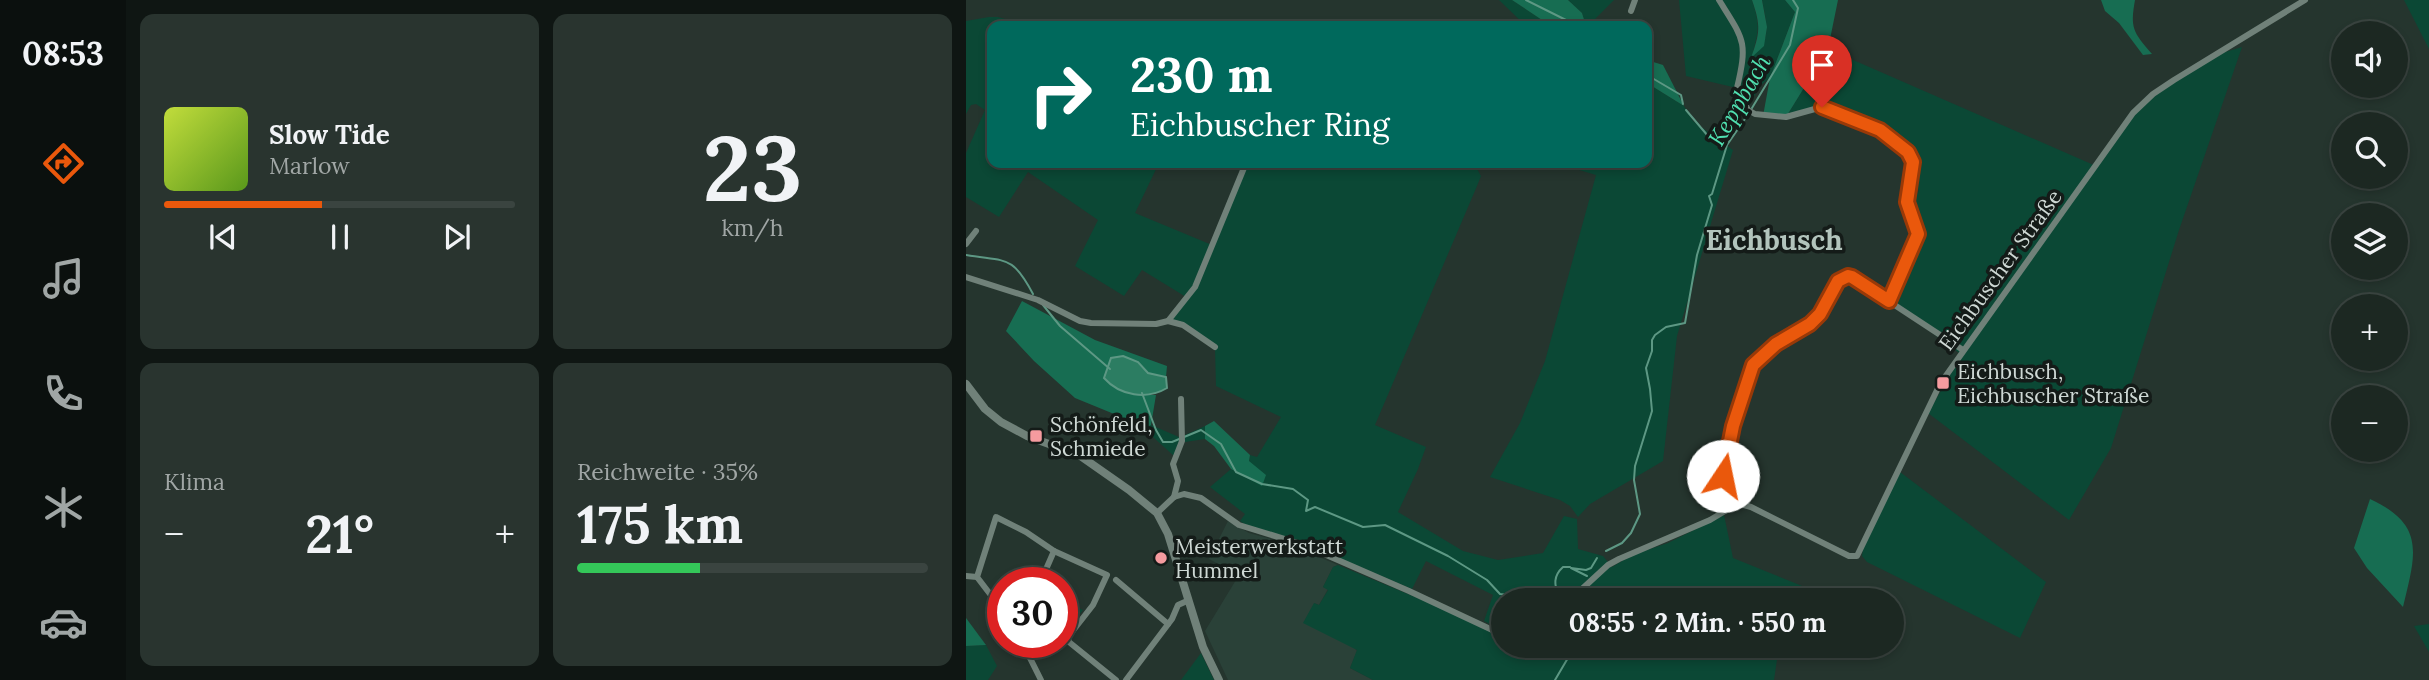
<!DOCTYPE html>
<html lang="de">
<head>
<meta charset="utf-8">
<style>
  body { margin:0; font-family:Lora,serif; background:#29342f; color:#f1f3f6; height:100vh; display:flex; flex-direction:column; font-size:26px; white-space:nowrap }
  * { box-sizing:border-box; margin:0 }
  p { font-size:23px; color:#a0a6a5 }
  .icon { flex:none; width:38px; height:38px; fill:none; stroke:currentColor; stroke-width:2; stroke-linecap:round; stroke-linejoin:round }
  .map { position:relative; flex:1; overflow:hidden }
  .sheet { display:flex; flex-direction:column; gap:14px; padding:14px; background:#0f1613; width:840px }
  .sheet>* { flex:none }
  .guide { position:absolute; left:21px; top:21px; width:665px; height:147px; border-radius:14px; box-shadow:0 4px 10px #0003,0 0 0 2px #3a4440; background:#00695c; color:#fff; overflow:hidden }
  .buttons { position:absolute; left:1365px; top:21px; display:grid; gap:14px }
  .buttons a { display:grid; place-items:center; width:77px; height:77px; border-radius:50%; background:#1c2822; box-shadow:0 4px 10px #0003,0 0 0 2px #3a4440; font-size:35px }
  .speed { position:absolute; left:21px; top:567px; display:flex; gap:14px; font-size:35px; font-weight:700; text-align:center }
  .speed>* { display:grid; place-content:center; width:91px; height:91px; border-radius:50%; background:#1c2822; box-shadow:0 4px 10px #0003,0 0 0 2px #3a4440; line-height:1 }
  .speed .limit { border:10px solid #d22; background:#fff; color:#111 }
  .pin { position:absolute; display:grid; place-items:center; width:60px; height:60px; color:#fff; margin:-72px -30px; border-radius:50% 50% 50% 0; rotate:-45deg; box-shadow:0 0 7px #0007 }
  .pin .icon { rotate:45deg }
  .me { position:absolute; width:77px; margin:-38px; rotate:11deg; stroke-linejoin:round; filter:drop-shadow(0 0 5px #0008) }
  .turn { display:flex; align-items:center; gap:24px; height:147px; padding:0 28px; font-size:32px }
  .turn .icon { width:91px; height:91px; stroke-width:2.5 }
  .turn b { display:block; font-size:49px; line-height:60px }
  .big { font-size:52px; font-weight:800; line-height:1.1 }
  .sheet .card { flex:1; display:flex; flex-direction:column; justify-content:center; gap:10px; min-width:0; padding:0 24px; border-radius:14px; background:#29342f }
  .sheet .dial { align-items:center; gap:0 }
  .dial b { font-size:91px; line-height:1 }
  .song { display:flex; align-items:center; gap:21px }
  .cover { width:84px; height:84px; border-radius:10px; background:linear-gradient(135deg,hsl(70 70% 55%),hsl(90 70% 35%)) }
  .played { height:7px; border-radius:4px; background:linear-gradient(90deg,#ea580c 45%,#3a4440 45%) }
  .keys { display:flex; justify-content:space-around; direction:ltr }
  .heat { display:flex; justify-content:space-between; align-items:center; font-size:38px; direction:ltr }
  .charge { height:10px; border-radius:5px; background:linear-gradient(90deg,#34c759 35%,#3a4440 0) }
  .sheet .tiles { flex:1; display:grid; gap:14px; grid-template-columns:repeat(2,1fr) }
  .trip { position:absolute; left:525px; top:588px; width:413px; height:70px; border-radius:35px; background:#1c2822; box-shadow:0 4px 10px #0003,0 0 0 2px #3a4440; font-weight:800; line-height:70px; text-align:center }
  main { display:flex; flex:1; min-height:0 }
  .tabs { display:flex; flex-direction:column; width:126px; justify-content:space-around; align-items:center; background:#0b100e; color:#a0a6a5 }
  .tabs .icon { width:49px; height:49px }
  .tabs .on { color:#ea580c }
  .tabs b { font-size:32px; color:#f1f3f6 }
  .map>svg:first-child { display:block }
</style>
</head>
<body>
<main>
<nav class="tabs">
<b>08:53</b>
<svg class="icon on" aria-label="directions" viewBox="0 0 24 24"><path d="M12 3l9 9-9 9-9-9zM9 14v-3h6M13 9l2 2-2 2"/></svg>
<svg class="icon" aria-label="music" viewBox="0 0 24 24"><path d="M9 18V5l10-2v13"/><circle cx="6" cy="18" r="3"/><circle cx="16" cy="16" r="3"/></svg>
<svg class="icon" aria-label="phone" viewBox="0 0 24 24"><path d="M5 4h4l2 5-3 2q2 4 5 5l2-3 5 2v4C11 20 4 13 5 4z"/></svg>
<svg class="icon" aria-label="climate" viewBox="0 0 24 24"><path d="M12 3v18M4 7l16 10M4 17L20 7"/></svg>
<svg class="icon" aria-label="car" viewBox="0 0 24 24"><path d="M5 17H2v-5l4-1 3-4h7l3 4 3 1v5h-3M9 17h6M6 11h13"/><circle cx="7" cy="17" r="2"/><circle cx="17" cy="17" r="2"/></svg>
</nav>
<section class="sheet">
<div class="tiles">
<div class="card">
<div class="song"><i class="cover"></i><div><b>Slow Tide</b><p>Marlow</p></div></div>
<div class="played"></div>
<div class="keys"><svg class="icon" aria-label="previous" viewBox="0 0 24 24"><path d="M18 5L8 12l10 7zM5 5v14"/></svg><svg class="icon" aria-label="pause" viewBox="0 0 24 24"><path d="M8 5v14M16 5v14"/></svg><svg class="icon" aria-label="next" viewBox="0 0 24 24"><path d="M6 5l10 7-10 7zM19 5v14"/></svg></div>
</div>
<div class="card dial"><b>23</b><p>km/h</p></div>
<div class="card"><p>Klima</p>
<div class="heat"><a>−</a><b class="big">21°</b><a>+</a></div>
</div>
<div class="card"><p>Reichweite · 35%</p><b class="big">175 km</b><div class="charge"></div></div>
</div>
</section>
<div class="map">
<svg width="1463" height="680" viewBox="0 0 1463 680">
  <rect width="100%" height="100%" fill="#25352e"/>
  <!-- built -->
  <polygon fill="#2a4138" points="262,521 283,533 320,543 372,565 367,567 357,587 362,589 353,605 348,603 391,651 384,668 407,680 262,680 239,631 273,575 243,559"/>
  <!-- green -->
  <g fill="#0b4835">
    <polygon points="533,0 546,0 585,26 560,26"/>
    <polygon points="602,0 648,0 627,21 633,26 620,26 616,13"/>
    <path d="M713,0h73c9,28 6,30 0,57 20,-18 15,-32 10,-57h23l10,12 -25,66 -9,7 -14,23 -10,-20 -51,-12z"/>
    <polygon points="1438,0 1463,0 1463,49"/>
    <polygon points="23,17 32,17 64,26 26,26 26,163 193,163 169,213 246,245 281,163 459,163 467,166 462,163 508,163 515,176 511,186 409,425 460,447 452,469 432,512 497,551 532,560 577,553 598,516 611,519 612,549 637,556 646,567 666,555 702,543 758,515 767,558 841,588 833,600 537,600 537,631 518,621 527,595 460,561 446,589 328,539 283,527 274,521 279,514 244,487 265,469 295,485 283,461 284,455 291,457 315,417 250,386 249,347 217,325 202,321 220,297 176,270 158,296 109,266 132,220 62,172 33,217 0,197 0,153 19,110 10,104 5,105 0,114 0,21"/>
    <polygon points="1276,47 1213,230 1145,448 1103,520 962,413 996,355 923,301 952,234 941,202 946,205 953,190 943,184 947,163 942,152 914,130 856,107 820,117 862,49 1130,166 1167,113 1187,94 1249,55"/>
    <polygon points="681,83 718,106 727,121 767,150 711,336 697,461 624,504 612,517 604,506 594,500 524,477 554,423 579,361 630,175 590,163 681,163"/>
    <polygon points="185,425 213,437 214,443 208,456 177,428"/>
    <polygon points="239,426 239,439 219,442 217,436"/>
    <polygon points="934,472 1080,582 1054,638 901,562 896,556 897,548"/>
    <polygon points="372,565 507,621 537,640 537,646 813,646 808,680 407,680 384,668 391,650 337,623 348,603 353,605 362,590 357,587 367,567"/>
    <polygon points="96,596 108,600 106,605 117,610 101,630 96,627"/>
    <polygon points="1463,624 1463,652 1448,626"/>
    <polygon points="20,645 31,666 22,680 0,680 0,646"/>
    <polygon points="235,653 248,680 215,680"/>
  </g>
  <!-- forest -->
  <g fill="#176d52">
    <polygon points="546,0 602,0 616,13 620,26 585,26"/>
    <path d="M786,0h10l5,27 -3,19 -13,12c9,-25 10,-32 1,-58z"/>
    <polygon points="819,0 872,0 862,49 820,117 797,116 804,78 829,12"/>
    <path d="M1135,0h34c-5,28 -2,32 17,54l-9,1 -24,-32 -14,-12z"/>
    <polygon points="681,60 697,65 718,106 681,83"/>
    <path d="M56,301l73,39 72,26 -1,11 -18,-4 -10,-11 -15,-6 -12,2 -7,20c14,16 31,17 52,17l-5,30 -14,7 -18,-16 -44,-18 -41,-37 -28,-30z"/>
    <polygon points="248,421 284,455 283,461 300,475 296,486 265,469 248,446 239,439 239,426"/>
    <path d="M1404,499c57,26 45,57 33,108l-36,-39 -13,-20z"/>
    <polygon points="0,618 20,645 0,646"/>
  </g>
  <!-- water -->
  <path fill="#2c7d62" stroke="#5d9884" stroke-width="2" d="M157,356l15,6 10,11 18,4 1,11c-20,12 -47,8 -63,-10l7,-20z"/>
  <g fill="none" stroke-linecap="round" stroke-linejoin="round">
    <!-- stream -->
    <g stroke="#5d9884" stroke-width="2">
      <polyline points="560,0 600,20 605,26"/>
      <polyline points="681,75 715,95 717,104"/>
      <polyline points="786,108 824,45 832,8 827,0"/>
      <polyline points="720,110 742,136 760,145"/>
      <path d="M0,255c40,7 46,-1 67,39"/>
      <polyline points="77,305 94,326 144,369"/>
      <polyline points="176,393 190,430 197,442 206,442 235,430 255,444 270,472 296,484 327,489 342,500 340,511 349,507 397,527 419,525 482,556 521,580 534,594 542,595 544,600"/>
      <polyline points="640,551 656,543 665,533 674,514 668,480 669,466 686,411 684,389 680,368 686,351 686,340 689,335 700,327 719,323 731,255 746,205 743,196 746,194 761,145 783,113"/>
      <polyline points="621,576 605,568 620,570 625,568 631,558"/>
      <polyline points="630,587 640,595 636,600"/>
      <polyline points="559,600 562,592 567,590 590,600"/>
      <path d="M591,600l2,-3c-5,-12 -6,-21 4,-30h7"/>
      <polyline points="589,680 609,646"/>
    </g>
    <!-- minor -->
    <g stroke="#708179" stroke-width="6">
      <path d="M753,0c25,40 29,41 18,88l11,22 7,4 31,3 36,-10 58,23 28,22 5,10 -6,40 11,32 -29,67"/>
      <polyline points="665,11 669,0"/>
      <polyline points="0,244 10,231"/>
      <polyline points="0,277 72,300 114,321 125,323 190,324 202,321 229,287 280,163"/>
      <polyline points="202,321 217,325 249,347"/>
      <polyline points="208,497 212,481 207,464 216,441 215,399"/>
      <polyline points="767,502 785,507 883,556 891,556 974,384 1167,113 1187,94 1208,80 1339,0"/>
      <path d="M767,502c-6,-7 -9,-15 -9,-25 -1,-18 20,-101 31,-114 10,-12 24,-22 38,-30 9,-6 19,-9 26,-18 11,-13 13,-40 33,-38l111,73"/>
      <polyline points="191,513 208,497 218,494 235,498 273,525 335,544 443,591 537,635"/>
      <polyline points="0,576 11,577"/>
      <polyline points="150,580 202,624"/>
      <polyline points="74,583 88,551"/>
      <polyline points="604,600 642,565 653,559 744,520 759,511 767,502"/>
      <polyline points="37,611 11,577 30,517 60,532 88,551 141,575 127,605 102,637 103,642 150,680"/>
      <polyline points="56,642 75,680"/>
      <polyline points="160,680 206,619 212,605 221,601"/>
    </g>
    <!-- tertiary -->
    <polyline stroke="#708179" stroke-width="8" points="0,384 19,409 35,422 61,436 113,455 163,490 191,513 202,534 237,647 253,680"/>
  </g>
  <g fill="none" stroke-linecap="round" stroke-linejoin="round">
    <defs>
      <polyline id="route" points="757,476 767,426 787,365 810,344 844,324 854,314 872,281 882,276 886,277 923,301 952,234 941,202 947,162 942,152 914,130 856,107"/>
    </defs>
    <!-- route casing -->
    <use href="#route" stroke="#983908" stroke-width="18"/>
    <!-- route -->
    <use href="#route" stroke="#ea580c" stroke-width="12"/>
  </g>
  <!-- markers -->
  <g fill="#f59b9f" stroke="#141b18" stroke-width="2.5">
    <rect x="970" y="376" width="14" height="14" rx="3.5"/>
    <rect x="63" y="429" width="14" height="14" rx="3.5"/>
    <circle cx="195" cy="558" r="7"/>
  </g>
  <g text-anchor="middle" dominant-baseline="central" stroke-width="7" stroke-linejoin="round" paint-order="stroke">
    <!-- street labels -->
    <g font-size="21" fill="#ced8d4" stroke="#141b18">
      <text transform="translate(1034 270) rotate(-54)">Eichbuscher Straße</text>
    </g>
    <!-- poi labels -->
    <g font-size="21" fill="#ced8d4" stroke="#141b18" text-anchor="start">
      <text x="991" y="371">Eichbusch,<tspan x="991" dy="24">Eichbuscher Straße</tspan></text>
      <text x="84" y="424">Schönfeld,<tspan x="84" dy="24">Schmiede</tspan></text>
      <text x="209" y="546">Meisterwerkstatt<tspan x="209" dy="24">Hummel</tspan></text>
    </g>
    <!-- water labels -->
    <g font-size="23" font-style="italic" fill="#50e1b1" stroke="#141b18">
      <text transform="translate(773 100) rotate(-60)">Keppbach</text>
    </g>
    <!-- district labels -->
    <g font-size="28" font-weight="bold" fill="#b2c4bc" stroke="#141b18">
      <text x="808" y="240">Eichbusch</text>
    </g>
  </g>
</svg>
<div class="buttons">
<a><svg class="icon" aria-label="sound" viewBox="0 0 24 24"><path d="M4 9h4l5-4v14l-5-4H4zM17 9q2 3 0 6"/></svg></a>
<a><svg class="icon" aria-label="search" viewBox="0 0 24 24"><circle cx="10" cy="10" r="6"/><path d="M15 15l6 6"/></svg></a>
<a><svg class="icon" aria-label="layers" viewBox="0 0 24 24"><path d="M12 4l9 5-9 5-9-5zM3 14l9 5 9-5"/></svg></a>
<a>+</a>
<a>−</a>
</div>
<div class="speed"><div class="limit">30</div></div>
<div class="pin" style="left:856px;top:107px;background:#d93025"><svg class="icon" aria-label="arrive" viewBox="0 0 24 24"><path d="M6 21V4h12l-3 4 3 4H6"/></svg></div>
<svg class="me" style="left:757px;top:476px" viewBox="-20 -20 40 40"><circle r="19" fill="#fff"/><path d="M0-13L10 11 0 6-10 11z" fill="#ea580c"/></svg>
<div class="trip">08:55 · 2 Min. · 550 m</div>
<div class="guide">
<div class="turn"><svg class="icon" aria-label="right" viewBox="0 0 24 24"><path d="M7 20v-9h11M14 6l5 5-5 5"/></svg><div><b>230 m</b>Eichbuscher Ring</div></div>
</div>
</div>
</main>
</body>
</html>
